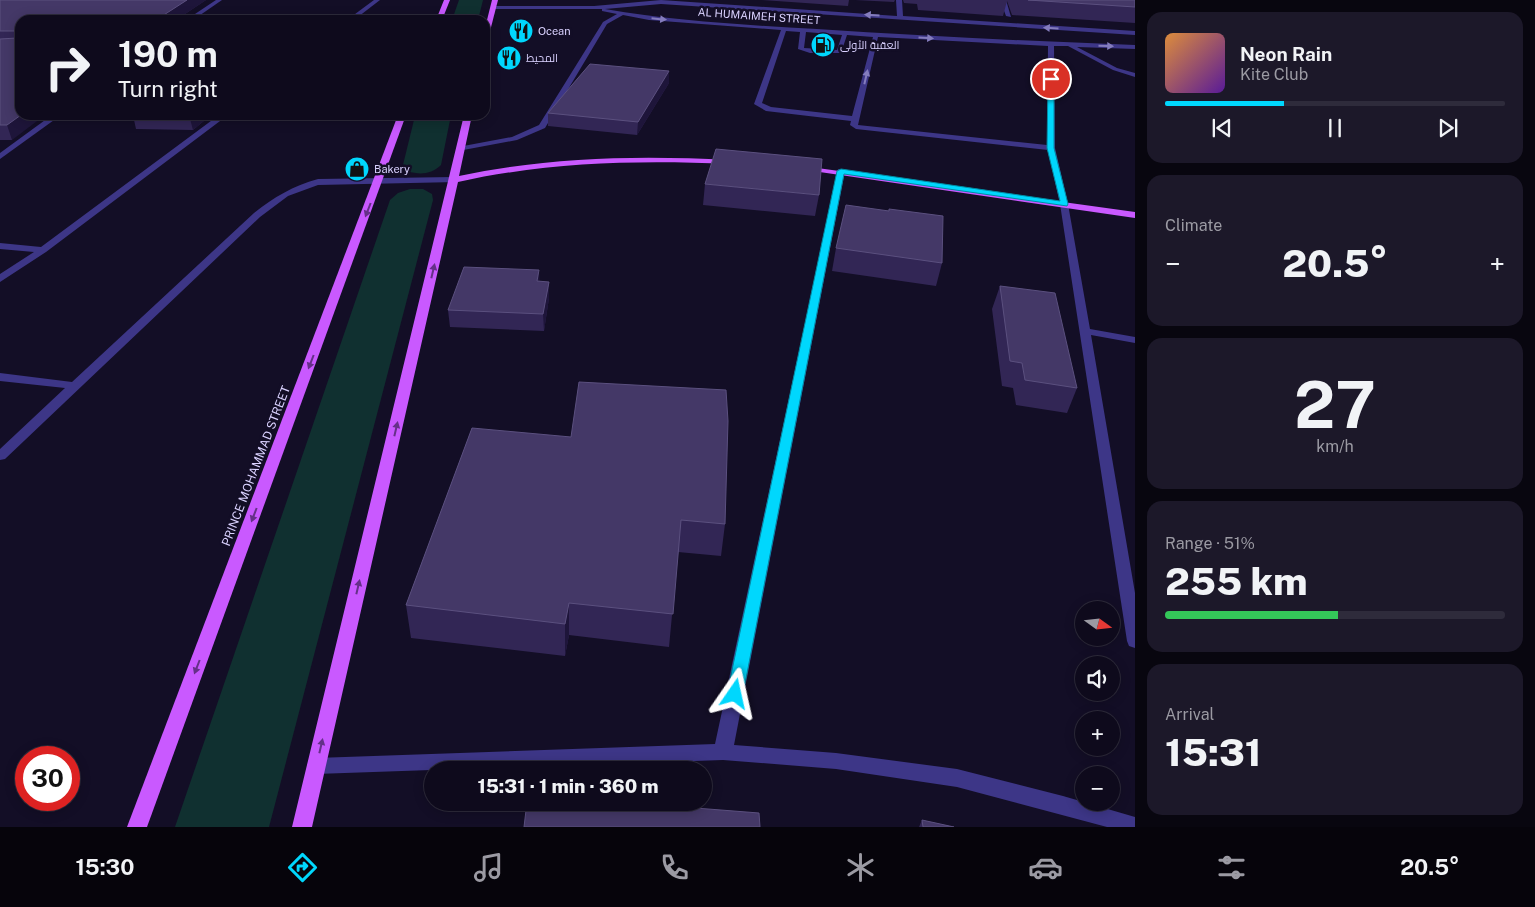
<!DOCTYPE html>
<html lang="en">
<head>
<meta charset="utf-8">
<style>
  body { margin:0; font-family:"Public Sans",Cairo,sans-serif; background:#1c1829; color:#f1f3f6; height:100vh; display:flex; flex-direction:column; font-size:19px; white-space:nowrap }
  * { box-sizing:border-box; margin:0 }
  p { font-size:16px; color:#9b9aa3 }
  .icon { flex:none; width:28px; height:28px; fill:none; stroke:currentColor; stroke-width:2; stroke-linecap:round; stroke-linejoin:round }
  .map { position:relative; flex:1; overflow:hidden }
  .drawer { display:flex; flex-direction:column; gap:12px; padding:12px; background:#08060f; width:400px }
  .drawer>* { flex:none }
  .guide { position:absolute; left:15px; top:15px; width:475px; height:105px; border-radius:15px; box-shadow:0 2px 12px #0003,0 0 0 1px #2e2b3b; background:#0e0a1c; color:#f1f3f6; overflow:hidden }
  .needle { width:32px; rotate:105deg }
  .tools { position:absolute; left:1075px; top:601px; display:grid; gap:10px }
  .tools a { display:grid; place-items:center; width:45px; height:45px; border-radius:50%; background:#0e0a1c; box-shadow:0 2px 12px #0003,0 0 0 1px #2e2b3b; font-size:25px }
  .speed { position:absolute; left:15px; top:746px; display:flex; gap:10px; font-size:25px; font-weight:700; text-align:center }
  .speed>* { display:grid; place-content:center; width:65px; height:65px; border-radius:50%; background:#0e0a1c; box-shadow:0 2px 12px #0003,0 0 0 1px #2e2b3b; line-height:1 }
  .speed .limit { border:8px solid #d22; background:#fff; color:#111 }
  .pin { position:absolute; display:grid; place-items:center; width:42px; height:42px; color:#fff; margin:-21px; border:2px solid #fff; border-radius:50%; box-shadow:0 1px 5px #0007 }
  .me { position:absolute; width:55px; margin:-28px; rotate:11deg; stroke-linejoin:round; filter:drop-shadow(0 0 4px #0008) }
  .turn { display:flex; align-items:center; gap:18px; height:105px; padding:0 20px; font-size:22px }
  .turn .icon { width:65px; height:65px; stroke-width:2.5 }
  .turn b { display:block; font-size:35px; line-height:42px }
  .big { font-size:38px; font-weight:800; line-height:1.1 }
  .drawer .tile { flex:1; display:flex; flex-direction:column; justify-content:center; gap:8px; min-width:0; padding:0 18px; border-radius:15px; background:#1c1829 }
  .drawer .dial { align-items:center; gap:0 }
  .dial b { font-size:65px; line-height:1 }
  .song { display:flex; align-items:center; gap:15px }
  .cover { width:60px; height:60px; border-radius:8px; background:linear-gradient(135deg,hsl(30 70% 55%),hsl(270 70% 35%)) }
  .played { height:5px; border-radius:2px; background:linear-gradient(90deg,#00d7fd 35%,#2e2b3b 35%) }
  .keys { display:flex; justify-content:space-around; direction:ltr }
  .heat { display:flex; justify-content:space-between; align-items:center; font-size:28px; direction:ltr }
  .charge { height:8px; border-radius:4px; background:linear-gradient(90deg,#34c759 51%,#2e2b3b 0) }
  .trip { position:absolute; left:424px; top:761px; width:288px; height:50px; border-radius:25px; background:#0e0a1c; box-shadow:0 2px 12px #0003,0 0 0 1px #2e2b3b; font-weight:800; line-height:50px; text-align:center }
  .menu { display:flex; height:80px; justify-content:space-around; align-items:center; background:#06040b; color:#9b9aa3 }
  .menu .icon { width:35px; height:35px }
  .menu .selected { color:#00d7fd }
  .menu b { font-size:22px; color:#f1f3f6 }
  main { display:flex; flex:1; min-height:0 }
  .map>svg:first-child { display:block }
</style>
</head>
<body>
<main>
<div class="map">
<svg width="1135" height="827" viewBox="0 0 1135 827">
  <rect width="100%" height="100%" fill="#130e26"/>
  <!-- green -->
  <g fill="#103030">
    <polygon points="459,0 483,0 478,20 452,20"/>
    <path d="M418,115h33l-10,50c-11,11 -26,10 -39,4l12,-49z"/>
    <polygon points="410,189 423,189 432,194 433,200 269,827 175,827 390,200 398,193"/>
  </g>
  <g fill="none" stroke-linecap="round" stroke-linejoin="round">
    <!-- minor -->
    <g fill="#3d3687" fill-rule="evenodd">
      <polygon points="216,0 222,0 193,20 186,20"/>
      <polygon points="374,0 380,0 354,20 347,20"/>
      <path d="M661,0l236,16 -1,-16h6l1,16 232,15v4l-474,-31 -56,5c70,12 141,16 212,20 106,7 212,12 318,16v4l-58,-2 40,21 18,5v4l-22,-7 -45,-24h-14l1,102 13,56 22,125 45,8v6l-44,-8 44,258v55l-6,-2 -2,-5 -67,-437 -12,-54 -192,-21 -6,-4 1,-4 -85,-10 -12,-7 27,-74 -132,-10 -26,-5 -16,9 -62,104 -28,12 -59,11v-4l54,-10 27,-12 64,-103 14,-8 -15,-3v-2h-109l-2,-3h103zM786,31l14,1 -2,17 12,4h31l6,-18 26,2 -21,79 -81,-9 -9,-4zM806,32l36,3 -5,15 -33,-2zM878,37l170,9 -1,99 -189,-20z"/>
      <polygon points="1000,0 1006,0 1011,17 1006,16"/>
      <polygon points="52,115 61,115 0,159 0,153"/>
      <polygon points="219,115 228,115 46,252 0,282 0,274 34,252 0,249 0,243 41,247"/>
      <polygon points="838,169 845,171 734,745 836,753 957,769 1063,796 1135,817 1135,827 1107,827 957,787 836,769 723,760 316,774 309,772 307,766 309,760 316,758 715,744"/>
      <path d="M454,177l3,1v4l-139,3 -30,11 -28,21 -255,242 -5,1v-11l65,-61 -65,-7v-8l72,9 182,-169c20,-16 39,-27 64,-34z"/>
    </g>
    <!-- major -->
    <g fill="#c959ff" fill-rule="evenodd">
      <polygon points="444,0 450,0 442,20 436,20"/>
      <polygon points="492,0 498,0 488,39 485,41 485,28"/>
      <polygon points="398,115 406,115 147,827 127,827"/>
      <path d="M464,115h8l-13,61c89,-19 179,-21 270,-16l4,2 -4,2c-92,-4 -181,-2 -271,18l-146,645h-20z"/>
      <polygon points="803,166 1135,212 1135,218 806,170 802,168"/>
    </g>
  </g>
  <!-- wall -->
  <g fill="#322655">
    <polygon points="0,0 206,0 176,20 20,20 12,140 0,140"/>
    <polygon points="762,0 849,0 848,6"/>
    <polygon points="855,0 895,0 894,2"/>
    <polygon points="903,0 1135,0 1135,23 1012,15 1007,1 1003,16 918,10 917,4 904,3"/>
    <polygon points="669,83 637,135 548,126 548,113"/>
    <polygon points="129,115 211,115 193,130 136,129 134,120 130,120"/>
    <polygon points="705,184 819,195 815,216 703,205"/>
    <polygon points="889,211 942,263 936,286 832,271 836,248"/>
    <polygon points="549,282 549,298 544,331 450,327 448,310"/>
    <polygon points="1000,286 1077,388 1067,413 1016,405 1013,388 1002,386 992,309"/>
    <polygon points="472,428 725,524 721,556 678,552 669,647 569,635 565,656 411,638 406,605"/>
    <polygon points="922,820 954,827 919,827"/>
  </g>
  <!-- shaded-wall -->
  <g fill="#1e153a">
    <polygon points="187,0 206,0 176,20 156,20"/>
    <polygon points="669,71 669,83 637,135 638,122"/>
    <polygon points="21,115 45,115 12,140 7,125"/>
    <polygon points="189,115 211,115 193,130"/>
    <polygon points="539,270 540,286 537,281"/>
    <polygon points="549,282 549,298 544,331 543,314"/>
    <polygon points="569,603 569,635 565,656 565,624"/>
  </g>
  <!-- building -->
  <g fill="#443867" stroke="#5b507f">
    <polygon points="0,0 187,0 156,20 20,20 20,115 21,115 7,125 0,125 0,39 17,38 18,33 16,31 0,31"/>
    <polygon points="1028,0 1135,0 1135,7"/>
    <polygon points="590,64 669,71 638,122 548,113"/>
    <polygon points="716,149 822,159 819,195 705,184"/>
    <polygon points="846,205 889,211 889,209 943,216 942,263 836,248"/>
    <polygon points="464,267 539,270 537,281 549,282 543,314 448,310"/>
    <polygon points="1000,286 1055,293 1077,388 1025,380 1022,363 1010,361"/>
    <polygon points="579,382 726,390 728,421 725,524 681,520 673,614 569,603 565,624 406,605 472,428 571,437"/>
    <polygon points="527,802 619,802 759,813 760,827 524,827"/>
    <polygon points="922,820 954,827 923,827"/>
  </g>
  <!-- one-way arrows -->
  <defs><path id="oneway-solid" d="M-6-.8H1V-3.2L6.5 0L1 3.2V.8H-6Z" transform="scale(1.25)"/></defs>
  <g fill="#847cbd">
    <use href="#oneway-solid" transform="translate(872 15) rotate(-176)"/>
    <use href="#oneway-solid" transform="translate(659 19) rotate(6)"/>
    <use href="#oneway-solid" transform="translate(1051 28) rotate(-176)"/>
    <use href="#oneway-solid" transform="translate(926 38) rotate(4)"/>
    <use href="#oneway-solid" transform="translate(1106 46) rotate(1)"/>
    <use href="#oneway-solid" transform="translate(866 77) rotate(-77)"/>
  </g>
  <g fill="#653088">
    <use href="#oneway-solid" transform="translate(368 210) rotate(111)"/>
    <use href="#oneway-solid" transform="translate(433 271) rotate(-77)"/>
    <use href="#oneway-solid" transform="translate(311 362) rotate(111)"/>
    <use href="#oneway-solid" transform="translate(396 429) rotate(-77)"/>
    <use href="#oneway-solid" transform="translate(254 515) rotate(111)"/>
    <use href="#oneway-solid" transform="translate(358 587) rotate(-77)"/>
    <use href="#oneway-solid" transform="translate(197 667) rotate(111)"/>
    <use href="#oneway-solid" transform="translate(321 746) rotate(-77)"/>
  </g>
  <!-- route -->
  <polygon fill="#00d7fd" stroke="#008ca4" points="1051,77 1054,79 1054,148 1068,204 1067,206 844,174 743,694 741,698 735,700 730,698 727,694 837,171 841,169 1060,201 1047,148 1048,79"/>
  <!-- icons -->
  <defs>
    <symbol id="restaurant-disc" viewBox="-11 -11 22 22"><circle r="9.5" fill="#00d7fd" stroke="#130e26"/><path d="M-5-6h1v4h1v-4h1v4h1v-4h1v5L-1.5 .5V6h-2V.5L-5-1ZM5-6V6H3V1.5H1.5Q1.5-4 5-6Z" fill="#111"/></symbol>
    <symbol id="fuel-disc" viewBox="-11 -11 22 22"><circle r="9.5" fill="#00d7fd" stroke="#130e26"/><path d="M-5.5-6h7V0h2V4h1.3V-2.5L3-4.5l.8-.8L6-3V5H2.5V1h-1V6h-7ZM-4.2-4.7v3.2H.2V-4.7Z" fill="#111"/></symbol>
    <symbol id="shop-disc" viewBox="-11 -11 22 22"><circle r="9.5" fill="#00d7fd" stroke="#130e26"/><path d="M-5-2.5h2.3a2.7 3.5 0 0 1 5.4 0H5L5.5 6h-11ZM-1.5-2.5h3a1.5 2.3 0 0 0-3 0Z" fill="#111"/></symbol>
  </defs>
  <g fill-rule="evenodd">
    <use href="#restaurant-disc" x="507" y="17" width="28" height="28"/>
    <use href="#fuel-disc" x="809" y="31" width="28" height="28"/>
    <use href="#restaurant-disc" x="495" y="44" width="28" height="28"/>
    <use href="#shop-disc" x="343" y="155" width="28" height="28"/>
  </g>
  <g text-anchor="middle" dominant-baseline="central" stroke-width="5" stroke-linejoin="round" paint-order="stroke">
    <!-- far-street labels -->
    <g font-size="11" fill="#dad2ff" stroke="#130e26">
      <text transform="translate(759 16) rotate(4)">AL HUMAIMEH STREET</text>
    </g>
    <!-- far-poi labels -->
    <g font-size="11" fill="#dad2ff" stroke="#130e26" text-anchor="start">
      <text x="538" y="31">Ocean</text>
      <text x="840" y="45">العقبة الأولى</text>
      <text x="526" y="58">المحيط</text>
      <text x="374" y="169">Bakery</text>
    </g>
    <!-- street labels -->
    <g font-size="12" fill="#dad2ff" stroke="#130e26">
      <text transform="translate(256 466) rotate(-69)">PRINCE MOHAMMAD STREET</text>
    </g>
  </g>
</svg>
<div class="tools">
<a><svg class="needle" viewBox="-14 -14 28 28"><path d="M0-13l5 13h-10z" fill="#e53935"/><path d="M0 13l5-13h-10z" fill="#9b9aa3"/></svg></a>
<a><svg class="icon" aria-label="sound" viewBox="0 0 24 24"><path d="M4 9h4l5-4v14l-5-4H4zM17 9q2 3 0 6"/></svg></a>
<a>+</a>
<a>−</a>
</div>
<div class="speed"><div class="limit">30</div></div>
<div class="pin" style="left:1051px;top:79px;background:#d93025"><svg class="icon" aria-label="arrive" viewBox="0 0 24 24"><path d="M6 21V4h12l-3 4 3 4H6"/></svg></div>
<svg class="me" style="left:735px;top:694px" viewBox="-20 -20 40 40"><path d="M0-17L14 15 0 8-14 15z" fill="#00d7fd" stroke="#fff" stroke-width="4"/></svg>
<div class="trip">15:31 · 1 min · 360 m</div>
<div class="guide">
<div class="turn"><svg class="icon" aria-label="right" viewBox="0 0 24 24"><path d="M7 20v-9h11M14 6l5 5-5 5"/></svg><div><b>190 m</b>Turn right</div></div>
</div>
</div>
<section class="drawer">
<div class="tile">
<div class="song"><i class="cover"></i><div><b>Neon Rain</b><p>Kite Club</p></div></div>
<div class="played"></div>
<div class="keys"><svg class="icon" aria-label="previous" viewBox="0 0 24 24"><path d="M18 5L8 12l10 7zM5 5v14"/></svg><svg class="icon" aria-label="pause" viewBox="0 0 24 24"><path d="M8 5v14M16 5v14"/></svg><svg class="icon" aria-label="next" viewBox="0 0 24 24"><path d="M6 5l10 7-10 7zM19 5v14"/></svg></div>
</div>
<div class="tile"><p>Climate</p>
<div class="heat"><a>−</a><b class="big">20.5°</b><a>+</a></div>
</div>
<div class="tile dial"><b>27</b><p>km/h</p></div>
<div class="tile"><p>Range · 51%</p><b class="big">255 km</b><div class="charge"></div></div>
<div class="tile"><p>Arrival</p><b class="big">15:31</b></div>
</section>
</main>
<nav class="menu">
<b>15:30</b>
<svg class="icon selected" aria-label="directions" viewBox="0 0 24 24"><path d="M12 3l9 9-9 9-9-9zM9 14v-3h6M13 9l2 2-2 2"/></svg>
<svg class="icon" aria-label="music" viewBox="0 0 24 24"><path d="M9 18V5l10-2v13"/><circle cx="6" cy="18" r="3"/><circle cx="16" cy="16" r="3"/></svg>
<svg class="icon" aria-label="phone" viewBox="0 0 24 24"><path d="M5 4h4l2 5-3 2q2 4 5 5l2-3 5 2v4C11 20 4 13 5 4z"/></svg>
<svg class="icon" aria-label="climate" viewBox="0 0 24 24"><path d="M12 3v18M4 7l16 10M4 17L20 7"/></svg>
<svg class="icon" aria-label="car" viewBox="0 0 24 24"><path d="M5 17H2v-5l4-1 3-4h7l3 4 3 1v5h-3M9 17h6M6 11h13"/><circle cx="7" cy="17" r="2"/><circle cx="17" cy="17" r="2"/></svg>
<svg class="icon" aria-label="filters" viewBox="0 0 24 24"><path d="M4 7h16M4 17h16"/><circle cx="9" cy="7" r="2"/><circle cx="15" cy="17" r="2"/></svg>
<b>20.5°</b>
</nav>
</body>
</html>
